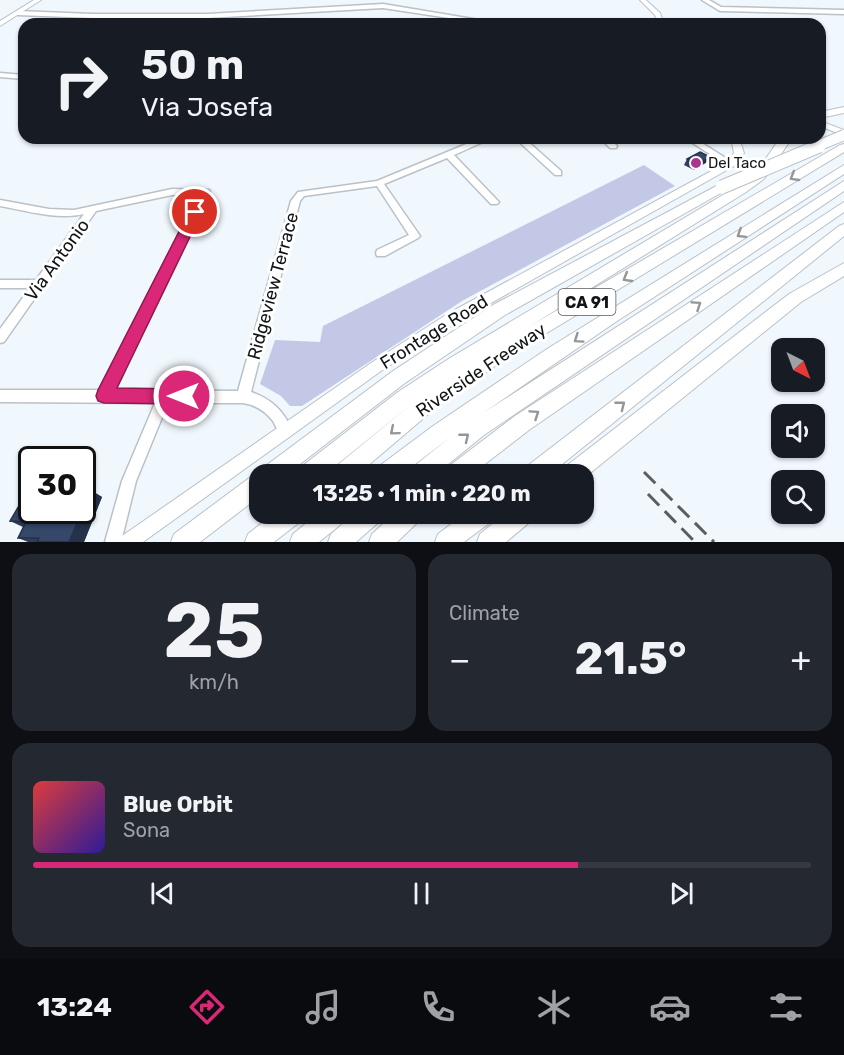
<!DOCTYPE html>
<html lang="en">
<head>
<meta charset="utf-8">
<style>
  body { margin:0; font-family:Rubik,sans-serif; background:#242831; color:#f1f3f6; height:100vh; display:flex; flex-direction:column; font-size:22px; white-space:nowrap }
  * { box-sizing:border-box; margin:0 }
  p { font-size:20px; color:#9ea1a6 }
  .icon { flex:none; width:33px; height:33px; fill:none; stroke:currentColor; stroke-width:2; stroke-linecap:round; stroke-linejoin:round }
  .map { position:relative; height:542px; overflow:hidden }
  .details { display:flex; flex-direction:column; gap:12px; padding:12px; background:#0d0f14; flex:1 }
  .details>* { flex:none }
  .banner { position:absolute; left:18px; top:18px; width:808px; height:126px; border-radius:18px; box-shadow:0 2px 4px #0004; background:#171b24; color:#f1f3f6; overflow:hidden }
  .needle { width:39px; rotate:138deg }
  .tools { position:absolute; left:771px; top:338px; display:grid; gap:12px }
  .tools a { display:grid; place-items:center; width:54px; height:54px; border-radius:12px; background:#171b24; box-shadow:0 2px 4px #0004; font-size:30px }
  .speed { position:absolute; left:18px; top:446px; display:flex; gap:12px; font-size:30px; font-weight:700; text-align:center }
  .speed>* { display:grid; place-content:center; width:78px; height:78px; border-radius:50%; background:#171b24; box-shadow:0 2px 4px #0004; line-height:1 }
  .speed .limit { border:3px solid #111; border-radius:9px; background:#fff; color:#111 }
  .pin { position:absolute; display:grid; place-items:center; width:51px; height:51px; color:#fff; margin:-26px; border:3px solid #fff; border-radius:50%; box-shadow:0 2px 6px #0007 }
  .me { position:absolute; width:66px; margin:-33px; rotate:270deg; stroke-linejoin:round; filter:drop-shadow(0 0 4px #0008) }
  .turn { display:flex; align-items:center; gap:21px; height:126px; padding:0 24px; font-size:27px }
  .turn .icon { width:78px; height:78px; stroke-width:2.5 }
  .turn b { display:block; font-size:42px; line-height:51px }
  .big { font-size:45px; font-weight:700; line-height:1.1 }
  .details .widget { flex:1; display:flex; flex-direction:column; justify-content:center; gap:9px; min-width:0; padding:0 21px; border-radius:18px; background:#242831 }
  .details .dial { align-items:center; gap:0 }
  .dial b { font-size:78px; line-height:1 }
  .song { display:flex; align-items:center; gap:18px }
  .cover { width:72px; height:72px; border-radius:9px; background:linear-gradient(135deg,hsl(0 70% 55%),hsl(250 70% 35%)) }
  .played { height:6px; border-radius:3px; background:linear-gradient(90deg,#db2777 70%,#363941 70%) }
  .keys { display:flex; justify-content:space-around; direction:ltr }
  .heat { display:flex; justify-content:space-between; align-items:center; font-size:33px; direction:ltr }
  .details .tiles { flex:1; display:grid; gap:12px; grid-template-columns:1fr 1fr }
  .widget:last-child { grid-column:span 2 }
  .trip { position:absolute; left:249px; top:464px; width:345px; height:60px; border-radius:18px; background:#171b24; box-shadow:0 2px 4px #0004; font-weight:700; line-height:60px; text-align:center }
  .tab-bar { display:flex; height:96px; justify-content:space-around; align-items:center; background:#090b0e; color:#9ea1a6 }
  .tab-bar .icon { width:42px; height:42px }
  .tab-bar .selected { color:#db2777 }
  .tab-bar b { font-size:27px; color:#f1f3f6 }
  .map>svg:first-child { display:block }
</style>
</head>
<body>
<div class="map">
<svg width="844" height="542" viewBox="0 0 844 542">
  <rect width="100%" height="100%" fill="#f0f8fe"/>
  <!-- green -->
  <polygon fill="#c4c8e7" points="644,165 675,186 462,301 302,406 290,406 281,396 260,384 275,340 320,342 323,326"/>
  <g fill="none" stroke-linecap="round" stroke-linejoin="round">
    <defs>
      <g id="minor">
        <polygon points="702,0 709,0 721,7 844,10 844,14 720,11"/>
        <polygon points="383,4 503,24 489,24 383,8 208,18 92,18 18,15 15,13 18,11 92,14 208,14"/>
        <polygon points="0,73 24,75 24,79 0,77"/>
        <path d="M481,138h11l-38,17 43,45 2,2 -2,2h-6l-44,-46 -63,26 36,52 -2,2 -33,18h-8l-1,-3 1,-3 32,-15 -32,-49 -73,10 -4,5 -49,191c20,7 32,18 41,38l-2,5 -5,2c-7,-3 -8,-9 -12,-16 -8,-10 -17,-16 -30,-18h-75l-32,78 -15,61h-16l17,-61 33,-78 -155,-1v-12h100l100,-195h-28l-76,16 -92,131 -4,1v-14l30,-41h-30v-8h36l48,-66c-27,6 -57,-3 -84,-8v-6l49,9 25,1 98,-21 37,1 1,2 -97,198 125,1 53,-190 7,-9 79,-11z"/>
        <polygon points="515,138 524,138 561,171 561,175 555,175"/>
        <polygon points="600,138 609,138 617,146 616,148 610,148"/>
        <polygon points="685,138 694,138 735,164 734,166 728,166"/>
      </g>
      <g id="major">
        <polygon points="34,0 41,0 0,26 0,21"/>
        <polygon points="640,0 646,0 660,13 664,24 658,24 655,15"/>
        <polygon points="820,121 844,130 844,136 820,126"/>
        <polygon points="731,138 739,138 744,153 734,166 459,321 381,371 143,542 119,542 122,536 371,363 449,313 728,162 734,153"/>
      </g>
      <g id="highway">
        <polygon points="844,107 844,113 820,118 820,112"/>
        <polygon points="780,138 792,138 764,179 746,192 530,326 840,145 844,144 844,152 509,356 432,411 358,474 332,474 335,467 413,403 325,474 298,474 301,467 398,392 450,358 738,186 756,173"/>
        <polygon points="844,165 844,174 617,321 483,413 844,181 844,191 484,435 436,474 410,474 413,467 452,436 402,474 375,474 378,467 433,426 547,349"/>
        <polygon points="722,183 726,184 728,187 726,190 505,315 405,383 287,474 260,474 260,496 200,542 171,542 174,534 393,371 493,305"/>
        <polygon points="844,202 844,212 529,430 472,474 445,474 448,467 515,416"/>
        <polygon points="844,224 844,236 550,474 523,474 526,467 839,226"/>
        <polygon points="844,263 844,276 801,302 584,478 584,474 562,474 565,467 789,294"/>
        <polygon points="275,513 304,513 301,521 274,542 245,542 248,534"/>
        <polygon points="319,513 348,513 345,521 319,542 290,542 293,534"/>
        <polygon points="355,513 383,513 380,521 356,542 328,542 331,534"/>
        <polygon points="395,513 422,513 419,521 397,542 369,542 372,534"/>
        <polygon points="466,513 495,513 492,521 464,542 435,542 438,534"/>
        <polygon points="506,513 534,513 531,521 506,542 477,542 480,534"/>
      </g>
    </defs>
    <!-- minor casing -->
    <use href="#minor" stroke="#bac1c7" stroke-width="3"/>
    <!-- major casing -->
    <use href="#major" stroke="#bac1c7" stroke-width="2"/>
    <!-- highway casing -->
    <use href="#highway" stroke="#bac1c7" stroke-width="2"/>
    <!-- minor -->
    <use href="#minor" fill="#fff" fill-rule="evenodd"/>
    <!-- major -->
    <use href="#major" fill="#fff" fill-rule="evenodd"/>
    <!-- highway -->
    <use href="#highway" fill="#fff" fill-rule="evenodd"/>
    <!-- rail -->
    <g stroke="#595e61" stroke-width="3" stroke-dasharray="16 8" stroke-linecap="butt">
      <polyline points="644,472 714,542"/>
      <polyline points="648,494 695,542"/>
    </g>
    <defs>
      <polyline id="highway-bridge-far1" points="815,147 844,135"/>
      <polyline id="highway-bridge" points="722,187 819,146"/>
    </defs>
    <!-- highway-bridge-far1 casing -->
    <use href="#highway-bridge-far1" stroke="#bac1c7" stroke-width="12" stroke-linecap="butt"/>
    <!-- highway-bridge casing -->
    <use href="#highway-bridge" stroke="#bac1c7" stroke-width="15" stroke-linecap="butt"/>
    <!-- highway-bridge-far1 -->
    <use href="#highway-bridge-far1" stroke="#fff" stroke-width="10"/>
    <!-- highway-bridge -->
    <use href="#highway-bridge" stroke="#fff" stroke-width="13"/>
  </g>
  <!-- wall -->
  <g fill="#2e3e5b">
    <polygon points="710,157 707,162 694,170 684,165 687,159"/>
    <polygon points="88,490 102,497 84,542 28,542 18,538 23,527 10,521 32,510"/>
  </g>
  <!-- shaded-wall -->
  <g fill="#25324a">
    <polygon points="710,157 707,162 694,170 697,165"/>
    <polygon points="84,488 91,492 91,490 102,497 84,542 69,542"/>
  </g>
  <!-- building -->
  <g fill="#35486a" stroke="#25324a" stroke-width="1.5">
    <polygon points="700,152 710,157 697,165 687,159"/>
    <polygon points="82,488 84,488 83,490 91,490 69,542 37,542 39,538 18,538 26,522 10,521 23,499 32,499 32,510 82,510"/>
  </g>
  <!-- one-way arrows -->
  <defs><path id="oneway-chevron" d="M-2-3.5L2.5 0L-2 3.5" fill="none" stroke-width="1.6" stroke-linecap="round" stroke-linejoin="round" transform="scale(1.5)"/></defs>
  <g stroke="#949697">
    <use href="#oneway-chevron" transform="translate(794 177) rotate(149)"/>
    <use href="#oneway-chevron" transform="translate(741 234) rotate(148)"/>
    <use href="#oneway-chevron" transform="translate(627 278) rotate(149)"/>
    <use href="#oneway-chevron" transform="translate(697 305) rotate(-34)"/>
    <use href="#oneway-chevron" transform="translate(578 339) rotate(146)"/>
    <use href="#oneway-chevron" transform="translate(621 405) rotate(-38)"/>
    <use href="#oneway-chevron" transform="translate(535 414) rotate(-34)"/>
    <use href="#oneway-chevron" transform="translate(394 431) rotate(140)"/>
    <use href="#oneway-chevron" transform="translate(465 437) rotate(-39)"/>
  </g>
  <!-- route -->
  <polygon fill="#db2777" stroke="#8e194d" stroke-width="1.5" points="195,208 202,212 117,388 184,389 190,391 192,396 190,402 184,404 104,403 98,401 96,396 98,390 189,212"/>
  <!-- markers -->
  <circle fill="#a8348e" stroke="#fff" stroke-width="2" cx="696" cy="163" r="6"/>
  <g text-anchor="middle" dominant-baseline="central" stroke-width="6" stroke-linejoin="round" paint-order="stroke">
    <!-- far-poi labels -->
    <g font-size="15" fill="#121517" stroke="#fff" text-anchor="start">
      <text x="708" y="163">Del Taco</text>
    </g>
    <!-- shield labels -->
    <rect fill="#fff" stroke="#595b5d" stroke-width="1.5" x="558.5" y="289" width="57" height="26" rx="4.5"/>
    <g font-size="16" font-weight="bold" fill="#121517">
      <text x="587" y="302">CA 91</text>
    </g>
    <!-- street labels -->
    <g font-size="18" fill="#121517" stroke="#fff">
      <text transform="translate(57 260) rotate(-54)">Via Antonio</text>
      <text transform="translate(273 286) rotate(-75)">Ridgeview Terrace</text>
      <text transform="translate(434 332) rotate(-32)">Frontage Road</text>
      <text transform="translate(481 370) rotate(-34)">Riverside Freeway</text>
    </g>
  </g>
</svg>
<div class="tools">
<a><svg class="needle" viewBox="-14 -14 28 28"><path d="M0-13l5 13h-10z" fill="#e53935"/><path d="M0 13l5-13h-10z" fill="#9ea1a6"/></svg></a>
<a><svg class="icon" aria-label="sound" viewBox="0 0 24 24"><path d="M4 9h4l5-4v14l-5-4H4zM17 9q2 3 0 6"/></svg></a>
<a><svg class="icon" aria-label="search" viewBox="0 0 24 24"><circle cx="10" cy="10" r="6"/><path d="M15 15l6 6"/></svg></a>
</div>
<div class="speed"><div class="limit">30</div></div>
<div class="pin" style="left:195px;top:212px;background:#d93025"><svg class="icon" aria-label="arrive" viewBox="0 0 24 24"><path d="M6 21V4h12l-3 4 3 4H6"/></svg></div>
<svg class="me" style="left:184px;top:396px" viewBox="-20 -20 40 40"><circle r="17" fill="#db2777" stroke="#fff" stroke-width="3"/><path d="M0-11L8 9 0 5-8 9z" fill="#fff"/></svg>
<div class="trip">13:25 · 1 min · 220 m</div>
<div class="banner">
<div class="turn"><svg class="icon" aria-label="right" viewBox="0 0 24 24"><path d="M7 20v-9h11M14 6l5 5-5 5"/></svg><div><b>50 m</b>Via Josefa</div></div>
</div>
</div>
<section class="details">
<div class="tiles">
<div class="widget dial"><b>25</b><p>km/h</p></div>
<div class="widget"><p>Climate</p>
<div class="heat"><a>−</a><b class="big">21.5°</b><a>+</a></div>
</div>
<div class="widget">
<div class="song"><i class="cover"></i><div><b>Blue Orbit</b><p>Sona</p></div></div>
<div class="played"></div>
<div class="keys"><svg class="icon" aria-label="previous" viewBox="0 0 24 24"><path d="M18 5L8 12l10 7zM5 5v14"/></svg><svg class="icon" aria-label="pause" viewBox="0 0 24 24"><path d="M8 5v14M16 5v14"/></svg><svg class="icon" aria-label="next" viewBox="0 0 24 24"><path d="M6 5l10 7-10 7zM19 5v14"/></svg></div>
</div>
</div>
</section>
<nav class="tab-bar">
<b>13:24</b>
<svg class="icon selected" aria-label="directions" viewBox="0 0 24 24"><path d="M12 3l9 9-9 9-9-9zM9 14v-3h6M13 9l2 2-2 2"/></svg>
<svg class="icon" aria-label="music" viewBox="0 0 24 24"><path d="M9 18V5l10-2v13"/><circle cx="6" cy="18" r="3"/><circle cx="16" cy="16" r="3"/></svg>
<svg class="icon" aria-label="phone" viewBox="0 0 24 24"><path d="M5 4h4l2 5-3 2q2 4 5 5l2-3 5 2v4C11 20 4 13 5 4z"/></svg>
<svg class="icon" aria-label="climate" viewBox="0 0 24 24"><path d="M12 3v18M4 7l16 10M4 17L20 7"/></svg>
<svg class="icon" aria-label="car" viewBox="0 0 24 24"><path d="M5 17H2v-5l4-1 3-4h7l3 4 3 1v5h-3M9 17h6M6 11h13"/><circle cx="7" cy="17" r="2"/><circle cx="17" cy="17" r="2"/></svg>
<svg class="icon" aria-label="filters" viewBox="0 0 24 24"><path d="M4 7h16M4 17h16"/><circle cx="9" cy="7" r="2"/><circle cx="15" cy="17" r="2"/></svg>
</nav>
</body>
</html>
